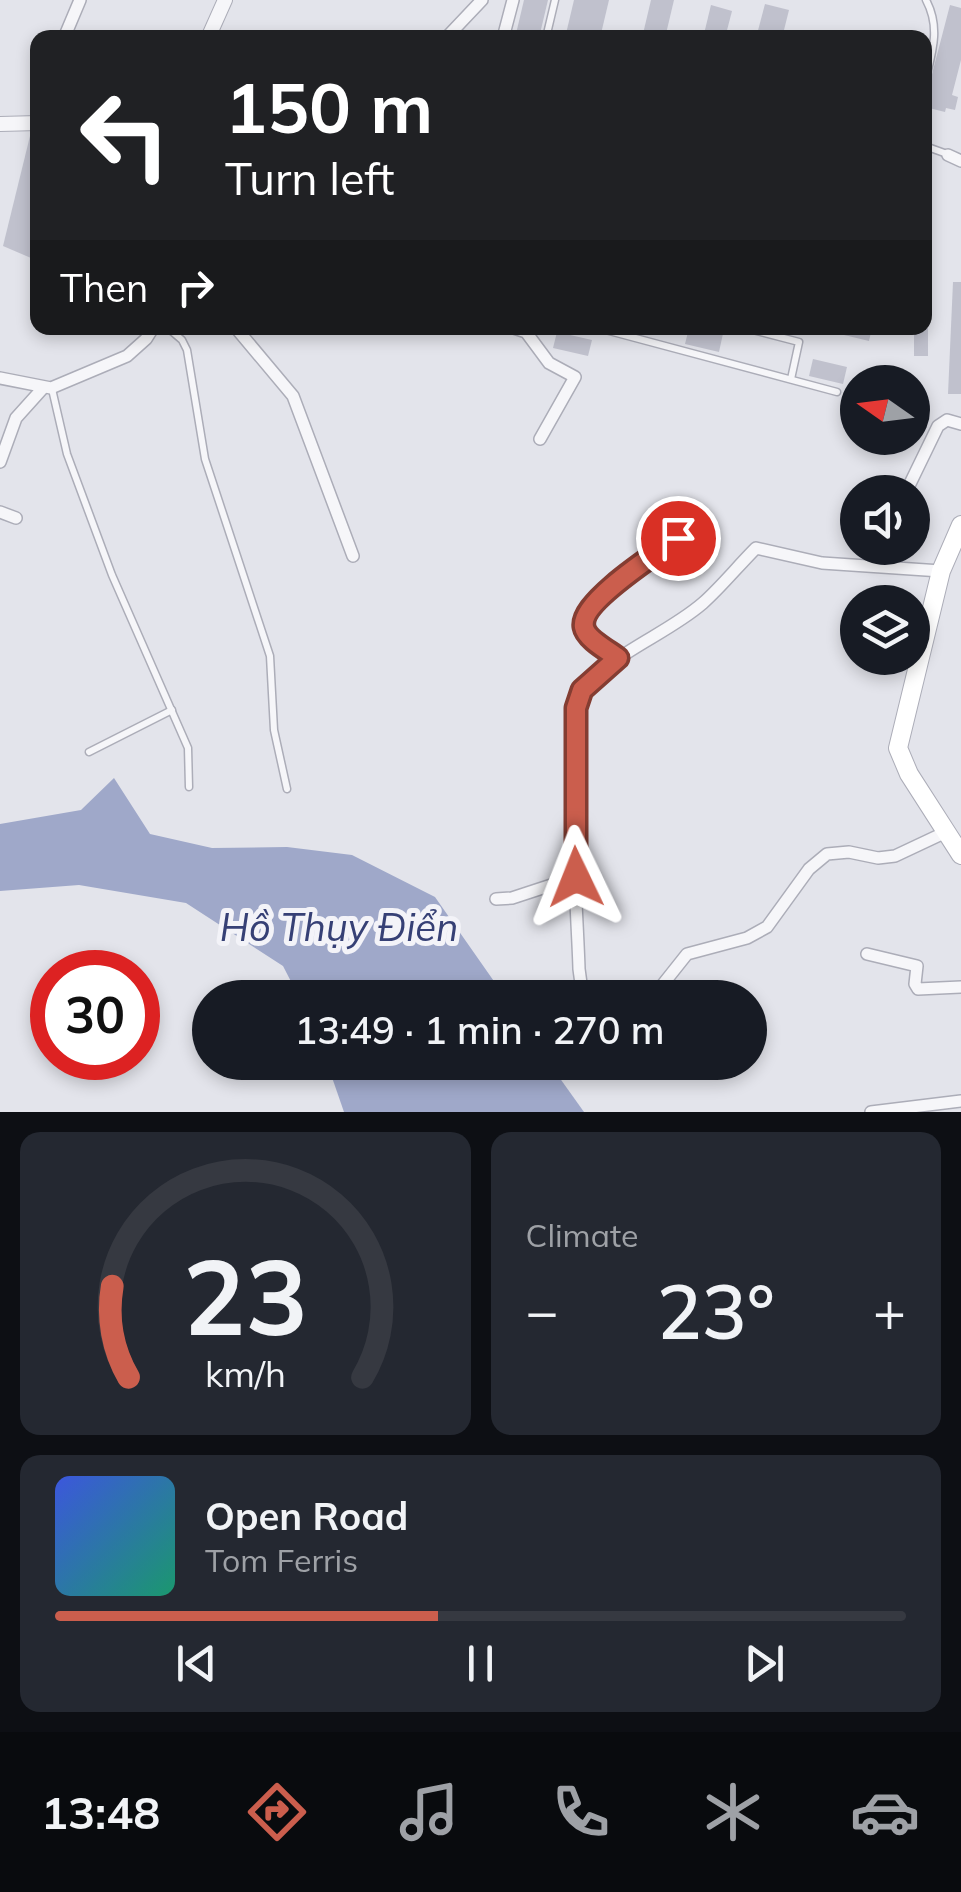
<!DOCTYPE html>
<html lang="en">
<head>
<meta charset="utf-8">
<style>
  body { margin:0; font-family:Mulish,sans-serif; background:#242831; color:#f1f3f6; height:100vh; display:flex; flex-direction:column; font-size:38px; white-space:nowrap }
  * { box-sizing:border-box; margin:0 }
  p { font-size:32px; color:#9ea1a6 }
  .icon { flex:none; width:55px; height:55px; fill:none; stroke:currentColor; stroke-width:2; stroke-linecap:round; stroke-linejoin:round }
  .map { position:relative; height:1112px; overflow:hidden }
  .side { display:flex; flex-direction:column; gap:20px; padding:20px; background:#0d0f14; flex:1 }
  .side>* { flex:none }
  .top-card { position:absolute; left:30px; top:30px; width:902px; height:305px; border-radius:20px; box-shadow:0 5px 15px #0003; background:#202124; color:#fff; overflow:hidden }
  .needle { width:65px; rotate:284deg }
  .tools { position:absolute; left:840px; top:365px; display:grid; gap:20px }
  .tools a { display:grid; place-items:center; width:90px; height:90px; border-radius:50%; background:#171b24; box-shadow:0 5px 15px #0003; font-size:50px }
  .speed { position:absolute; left:30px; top:950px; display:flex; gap:20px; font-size:50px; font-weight:700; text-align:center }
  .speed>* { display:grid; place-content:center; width:130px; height:130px; border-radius:50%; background:#171b24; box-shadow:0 5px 15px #0003; line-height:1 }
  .speed .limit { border:15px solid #d22; background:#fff; color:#111 }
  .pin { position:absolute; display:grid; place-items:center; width:85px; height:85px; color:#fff; margin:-42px; border:5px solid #fff; border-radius:50%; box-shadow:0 2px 10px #0007 }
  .me { position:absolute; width:110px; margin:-55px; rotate:358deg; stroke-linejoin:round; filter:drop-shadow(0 0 8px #0008) }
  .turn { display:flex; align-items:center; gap:35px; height:210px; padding:0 30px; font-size:45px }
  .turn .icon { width:130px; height:130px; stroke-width:2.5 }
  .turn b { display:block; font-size:70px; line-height:85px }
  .then { display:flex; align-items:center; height:95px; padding:0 30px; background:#0003; gap:20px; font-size:38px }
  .big { font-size:75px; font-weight:600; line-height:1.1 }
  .side .widget { flex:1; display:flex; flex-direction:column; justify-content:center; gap:15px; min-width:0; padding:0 35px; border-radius:20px; background:#242831 }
  .side .dial { align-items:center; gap:0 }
  .dial svg { height:260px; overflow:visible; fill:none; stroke:#363941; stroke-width:7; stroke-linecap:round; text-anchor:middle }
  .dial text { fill:#f1f3f6; stroke:none }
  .song { display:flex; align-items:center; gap:30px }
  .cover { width:120px; height:120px; border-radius:15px; background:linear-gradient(135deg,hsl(230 70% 55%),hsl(160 70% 35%)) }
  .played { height:10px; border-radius:5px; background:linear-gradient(90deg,#cb5e4d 45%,#363941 45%) }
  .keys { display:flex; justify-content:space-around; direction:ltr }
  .heat { display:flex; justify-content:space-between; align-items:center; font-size:55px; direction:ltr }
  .side .tiles { flex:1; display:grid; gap:20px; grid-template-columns:1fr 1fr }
  .widget:last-child { grid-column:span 2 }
  .trip { position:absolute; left:192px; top:980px; width:575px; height:100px; border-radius:50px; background:#171b24; box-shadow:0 5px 15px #0003; font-weight:600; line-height:100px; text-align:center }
  .tab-bar { display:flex; height:160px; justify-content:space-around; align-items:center; background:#090b0e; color:#9ea1a6 }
  .tab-bar .icon { width:70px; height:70px }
  .tab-bar .current { color:#cb5e4d }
  .tab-bar b { font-size:45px; color:#f1f3f6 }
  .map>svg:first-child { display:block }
</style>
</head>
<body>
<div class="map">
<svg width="961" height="1112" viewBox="0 0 961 1112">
  <rect width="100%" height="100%" fill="#e3e4eb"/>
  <!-- water -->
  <g fill="#9fa8c9">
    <polygon points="114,778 150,834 212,848 287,847 352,855 435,897 505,997 299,997 283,966 186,903 79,885 0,891 0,824 81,810"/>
    <polygon points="327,1063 549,1063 584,1112 344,1112"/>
  </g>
  <!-- building -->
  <g fill="#c0c1cd">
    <polygon points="524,0 548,0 539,38 515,38"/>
    <polygon points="574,0 609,0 600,38 565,38"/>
    <polygon points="651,0 674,0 665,38 642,38"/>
    <polygon points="765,4 789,10 782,38 756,38"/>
    <polygon points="711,5 732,11 725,38 703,38"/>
    <polygon points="950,5 961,8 961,60 952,95 958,97 955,110 946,108 945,112 925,107 925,101"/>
    <polygon points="38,135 38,261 3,246 30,136"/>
    <polygon points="953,282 961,282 961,394 948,394"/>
    <polygon points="689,328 724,329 719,352 685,344"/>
    <polygon points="846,328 872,328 869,341 844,335"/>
    <rect x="914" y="328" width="14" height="28"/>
    <polygon points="557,332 592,340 588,356 553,348"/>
    <polygon points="813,359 847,367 843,384 809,376"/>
  </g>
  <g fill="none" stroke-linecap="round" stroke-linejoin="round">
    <defs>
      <g id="service">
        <polyline points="546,38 555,0"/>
        <path d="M925,82c7,-29 16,-54 1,-82"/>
        <polyline points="925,146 947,154"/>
        <polyline points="168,328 182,340 187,350 205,459 270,656 274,730 287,789"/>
        <polyline points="598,328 837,392"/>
        <polyline points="745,328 799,342 791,379"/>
        <polyline points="52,389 67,454 112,575 188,748 189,787"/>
        <polyline points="89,752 172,710"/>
      </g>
      <g id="minor">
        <polyline points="64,38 80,0"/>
        <polyline points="446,38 482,0"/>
        <polyline points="503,38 513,0"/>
        <polyline points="948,155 961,161"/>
        <polyline points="236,328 293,396 353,556"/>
        <polyline points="514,328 526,332 549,363 575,377 540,439"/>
        <polyline points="0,378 51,388 127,356 146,339 153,328"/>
        <polyline points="0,462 16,418 43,388"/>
        <polyline points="906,492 938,426 947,420 961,424"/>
        <polyline points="0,512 16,518"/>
        <polyline points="618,658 587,634 584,627 590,607 602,596 678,538"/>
        <polyline points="496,899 512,898 576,877"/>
        <polyline points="867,954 917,966 915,984 918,989 961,987"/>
        <path d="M583,998l-4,-29c-1,-47 -17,-254 6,-281 32,-38 81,-53 118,-85 18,-16 35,-37 53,-55l66,15 119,8"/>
        <polyline points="652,998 687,954 747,938 767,927 809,869 827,854 849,852 878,858 895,856 946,832"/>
        <polyline points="871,1112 961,1101"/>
      </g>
      <g id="tertiary">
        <polyline points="208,38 225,0"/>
        <polyline points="0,124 38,123"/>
      </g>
      <polyline id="secondary" points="961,525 941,571 898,748 909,774 961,855"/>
    </defs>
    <!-- service casing -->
    <use href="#service" stroke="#acadb8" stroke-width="9"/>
    <!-- minor casing -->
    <use href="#minor" stroke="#acadb8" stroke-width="14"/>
    <!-- tertiary casing -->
    <use href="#tertiary" stroke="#acadb8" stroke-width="16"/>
    <!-- secondary casing -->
    <use href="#secondary" stroke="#acadb8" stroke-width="20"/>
    <!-- service -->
    <use href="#service" stroke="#f6f6f9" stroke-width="6"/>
    <!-- minor -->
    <use href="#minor" stroke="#f6f6f9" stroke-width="11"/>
    <!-- tertiary -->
    <use href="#tertiary" stroke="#f6f6f9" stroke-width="14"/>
    <!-- secondary -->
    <use href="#secondary" stroke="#fff" stroke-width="18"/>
  </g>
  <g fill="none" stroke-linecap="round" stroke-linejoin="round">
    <defs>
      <path id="route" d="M576,877v-169l6,-18 36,-32c-9,-7 -32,-19 -34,-31 -5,-25 75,-75 94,-89"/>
    </defs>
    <!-- route casing -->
    <use href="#route" stroke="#843d32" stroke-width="25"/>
    <!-- route -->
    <use href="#route" stroke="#cb5e4d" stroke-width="18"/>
  </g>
  <g text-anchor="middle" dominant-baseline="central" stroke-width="10" stroke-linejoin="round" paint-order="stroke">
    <!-- water labels -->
    <g font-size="38" font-style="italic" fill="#364075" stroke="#f3f3f8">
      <text x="339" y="927">Hồ Thụy Điển</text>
    </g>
  </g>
</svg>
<div class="tools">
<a><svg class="needle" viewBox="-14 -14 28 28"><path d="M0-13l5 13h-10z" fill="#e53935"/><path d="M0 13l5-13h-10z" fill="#9ea1a6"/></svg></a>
<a><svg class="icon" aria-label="sound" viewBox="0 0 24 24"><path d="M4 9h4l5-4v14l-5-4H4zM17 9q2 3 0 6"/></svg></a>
<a><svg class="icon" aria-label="layers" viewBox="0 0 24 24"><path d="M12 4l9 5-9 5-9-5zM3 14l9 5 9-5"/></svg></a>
</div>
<div class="speed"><div class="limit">30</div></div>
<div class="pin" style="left:678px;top:538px;background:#d93025"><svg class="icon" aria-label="arrive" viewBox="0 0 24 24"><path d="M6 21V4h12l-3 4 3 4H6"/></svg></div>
<svg class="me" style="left:576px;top:877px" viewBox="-20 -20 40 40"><path d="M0-17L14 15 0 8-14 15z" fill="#cb5e4d" stroke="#fff" stroke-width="4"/></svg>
<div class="trip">13:49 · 1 min · 270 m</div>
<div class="top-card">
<div class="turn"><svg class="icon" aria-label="left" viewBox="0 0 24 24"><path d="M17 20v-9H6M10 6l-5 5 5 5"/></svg><div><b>150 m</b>Turn left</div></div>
<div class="then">Then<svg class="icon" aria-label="right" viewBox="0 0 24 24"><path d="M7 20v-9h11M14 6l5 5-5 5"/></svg></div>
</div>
</div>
<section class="side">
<div class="tiles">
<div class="widget dial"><svg viewBox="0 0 100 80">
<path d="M14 69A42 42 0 1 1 86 69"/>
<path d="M14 69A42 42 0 0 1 9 41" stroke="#cb5e4d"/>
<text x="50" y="56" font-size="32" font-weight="700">23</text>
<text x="50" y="72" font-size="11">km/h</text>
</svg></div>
<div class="widget"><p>Climate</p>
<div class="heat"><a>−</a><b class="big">23°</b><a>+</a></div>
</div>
<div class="widget">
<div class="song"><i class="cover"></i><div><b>Open Road</b><p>Tom Ferris</p></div></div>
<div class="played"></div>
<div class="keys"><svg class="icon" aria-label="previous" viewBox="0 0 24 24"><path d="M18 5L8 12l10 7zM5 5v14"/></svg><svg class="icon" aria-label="pause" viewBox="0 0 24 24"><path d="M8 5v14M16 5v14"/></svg><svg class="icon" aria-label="next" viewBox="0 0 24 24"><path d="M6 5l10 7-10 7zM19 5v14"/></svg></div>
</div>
</div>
</section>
<nav class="tab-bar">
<b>13:48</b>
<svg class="icon current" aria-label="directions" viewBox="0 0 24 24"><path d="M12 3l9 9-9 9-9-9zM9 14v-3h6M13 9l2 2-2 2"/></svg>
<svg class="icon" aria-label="music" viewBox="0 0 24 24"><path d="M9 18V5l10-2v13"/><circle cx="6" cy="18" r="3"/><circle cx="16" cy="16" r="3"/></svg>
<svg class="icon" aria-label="phone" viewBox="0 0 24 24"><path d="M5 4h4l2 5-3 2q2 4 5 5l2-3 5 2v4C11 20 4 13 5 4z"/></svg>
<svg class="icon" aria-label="climate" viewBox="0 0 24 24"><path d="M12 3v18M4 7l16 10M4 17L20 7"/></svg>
<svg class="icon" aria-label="car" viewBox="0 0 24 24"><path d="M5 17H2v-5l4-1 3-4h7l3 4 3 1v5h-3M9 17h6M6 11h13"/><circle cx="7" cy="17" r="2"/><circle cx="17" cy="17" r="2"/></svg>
</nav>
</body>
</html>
